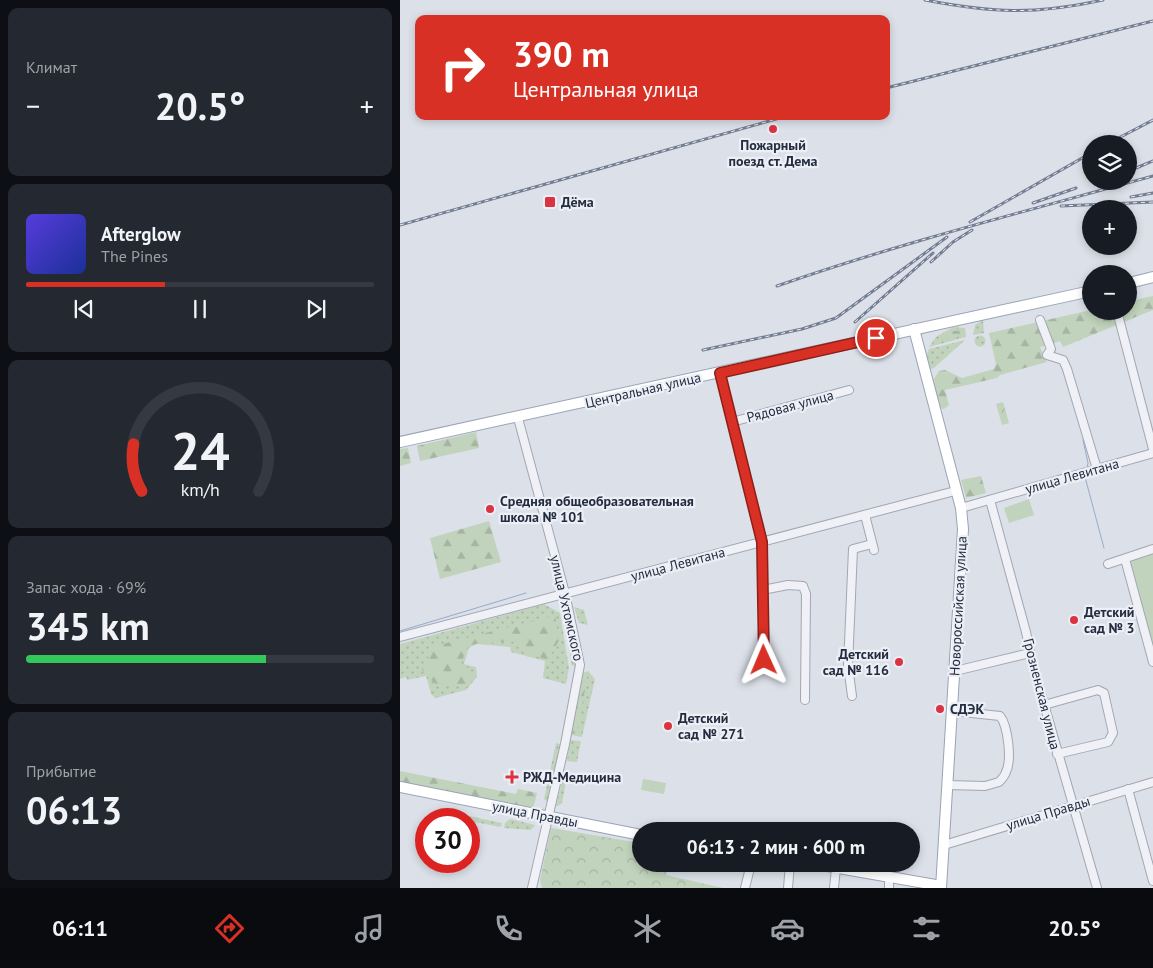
<!DOCTYPE html>
<html lang="ru">
<head>
<meta charset="utf-8">
<style>
  body { margin:0; font-family:"PT Sans",sans-serif; background:#242831; color:#f1f3f6; height:100vh; display:flex; flex-direction:column; font-size:19px; white-space:nowrap }
  * { box-sizing:border-box; margin:0 }
  p { font-size:16px; color:#9ea1a6 }
  .icon { flex:none; width:28px; height:28px; fill:none; stroke:currentColor; stroke-width:2; stroke-linecap:round; stroke-linejoin:round }
  .map { position:relative; flex:1; overflow:hidden }
  .details { display:flex; flex-direction:column; gap:8px; padding:8px; background:#0d0f14; width:400px }
  .details>* { flex:none }
  .guide { position:absolute; left:15px; top:15px; width:475px; height:105px; border-radius:10px; box-shadow:0 2px 8px #0003; background:#d93025; color:#fff; overflow:hidden }
  .controls { position:absolute; left:682px; top:135px; display:grid; gap:10px }
  .controls a { display:grid; place-items:center; width:55px; height:55px; border-radius:50%; background:#171b24; box-shadow:0 2px 8px #0003; font-size:25px }
  .speed { position:absolute; left:15px; top:808px; display:flex; gap:10px; font-size:25px; font-weight:700; text-align:center }
  .speed>* { display:grid; place-content:center; width:65px; height:65px; border-radius:50%; background:#171b24; box-shadow:0 2px 8px #0003; line-height:1 }
  .speed .limit { border:8px solid #d22; background:#fff; color:#111 }
  .pin { position:absolute; display:grid; place-items:center; width:42px; height:42px; color:#fff; margin:-21px; border:2px solid #fff; border-radius:50%; box-shadow:0 1px 5px #0007 }
  .me { position:absolute; width:55px; margin:-28px; rotate:359deg; stroke-linejoin:round; filter:drop-shadow(0 0 4px #0008) }
  .turn { display:flex; align-items:center; gap:18px; height:105px; padding:0 15px; font-size:22px }
  .turn .icon { width:65px; height:65px; stroke-width:2.5 }
  .turn b { display:block; font-size:35px; line-height:42px }
  .big { font-size:38px; font-weight:700; line-height:1.1 }
  .details .card { flex:1; display:flex; flex-direction:column; justify-content:center; gap:8px; min-width:0; padding:0 18px; border-radius:10px; background:#242831 }
  .details .dial { align-items:center; gap:0 }
  .dial svg { height:130px; overflow:visible; fill:none; stroke:#363941; stroke-width:7; stroke-linecap:round; text-anchor:middle }
  .dial text { fill:#f1f3f6; stroke:none }
  .song { display:flex; align-items:center; gap:15px }
  .cover { width:60px; height:60px; border-radius:8px; background:linear-gradient(135deg,hsl(250 70% 55%),hsl(230 70% 35%)) }
  .played { height:5px; border-radius:2px; background:linear-gradient(90deg,#d93025 40%,#363941 40%) }
  .keys { display:flex; justify-content:space-around; direction:ltr }
  .heat { display:flex; justify-content:space-between; align-items:center; font-size:28px; direction:ltr }
  .charge { height:8px; border-radius:4px; background:linear-gradient(90deg,#34c759 69%,#363941 0) }
  .trip { position:absolute; left:232px; top:822px; width:288px; height:50px; border-radius:25px; background:#171b24; box-shadow:0 2px 8px #0003; font-weight:700; line-height:50px; text-align:center }
  .menu { display:flex; height:80px; justify-content:space-around; align-items:center; background:#090b0e; color:#9ea1a6 }
  .menu .icon { width:35px; height:35px }
  .menu .active { color:#d93025 }
  .menu b { font-size:22px; color:#f1f3f6 }
  main { display:flex; flex:1; min-height:0 }
  .map>svg:first-child { display:block }
</style>
</head>
<body>
<main>
<section class="details">
<div class="card"><p>Климат</p>
<div class="heat"><a>−</a><b class="big">20.5°</b><a>+</a></div>
</div>
<div class="card">
<div class="song"><i class="cover"></i><div><b>Afterglow</b><p>The Pines</p></div></div>
<div class="played"></div>
<div class="keys"><svg class="icon" aria-label="previous" viewBox="0 0 24 24"><path d="M18 5L8 12l10 7zM5 5v14"/></svg><svg class="icon" aria-label="pause" viewBox="0 0 24 24"><path d="M8 5v14M16 5v14"/></svg><svg class="icon" aria-label="next" viewBox="0 0 24 24"><path d="M6 5l10 7-10 7zM19 5v14"/></svg></div>
</div>
<div class="card dial"><svg viewBox="0 0 100 80">
<path d="M14 69A42 42 0 1 1 86 69"/>
<path d="M14 69A42 42 0 0 1 9 40" stroke="#d93025"/>
<text x="50" y="56" font-size="32" font-weight="700">24</text>
<text x="50" y="72" font-size="11">km/h</text>
</svg></div>
<div class="card"><p>Запас хода · 69%</p><b class="big">345 km</b><div class="charge"></div></div>
<div class="card"><p>Прибытие</p><b class="big">06:13</b></div>
</section>
<div class="map">
<svg width="753" height="888" viewBox="0 0 753 888">
  <defs>
    <pattern id="grass-dots" width="8" height="8" patternUnits="userSpaceOnUse" patternTransform="scale(1.25)"><rect width="8" height="8" fill="#c1d3bc"/><path d="M2 2h.1M6 6h.1" fill="none" stroke="#a6b5a3" stroke-width="1.8" stroke-linecap="round"/></pattern>
    <pattern id="forest-firs" width="22" height="20" patternUnits="userSpaceOnUse" patternTransform="scale(1.25)"><rect width="22" height="20" fill="#c1d3bc"/><path d="M5 1l3.5 6h-7zM16 11l3.5 6h-7z" fill="#a6b5a3"/></pattern>
    <pattern id="park-crowns" width="20" height="18" patternUnits="userSpaceOnUse" patternTransform="scale(1.25)"><rect width="20" height="18" fill="#c1d3bc"/><path d="M2 6a3 3 0 1 1 6 0M12 15a3 3 0 1 1 6 0" fill="none" stroke="#a6b5a3"/></pattern>
  </defs>
  <rect width="100%" height="100%" fill="#dce0e8"/>
  <!-- grass -->
  <g fill="url(#grass-dots)">
    <polygon points="583,320 584,333 573,335 575,325"/>
    <polygon points="553,327 565,328 566,337 529,347 536,337"/>
    <circle cx="580" cy="341" r="5.5"/>
    <polygon points="565,340 534,368 527,370 526,356 529,349"/>
    <polygon points="144,604 160,613 169,668 166,684 143,678 145,661 111,652 110,647 77,644 69,648 64,664 76,667 77,677 66,690 35,698 31,694 26,676 7,680 6,677 0,679 0,644"/>
    <polygon points="174,607 184,610 188,625 179,623"/>
    <polygon points="162,610 166,610 177,665 172,666"/>
    <polygon points="188,671 195,679 182,737 171,735 183,673"/>
    <polygon points="170,740 181,741 177,762 167,761"/>
    <polygon points="156,743 163,745 150,804 144,799"/>
    <polygon points="165,769 168,771 162,803 158,806 156,806"/>
    <polygon points="69,816 102,823 101,827 69,821"/>
    <polygon points="110,819 135,825 131,830 104,828 105,823"/>
  </g>
  <!-- forest -->
  <g fill="url(#forest-firs)">
    <polygon points="753,296 753,310 663,347 660,341 640,347 647,362 600,375 597,378 545,390 549,405 544,409 538,408 532,382 539,371 545,370 562,378 594,369 596,364 589,333 691,310 729,311 729,301"/>
    <polygon points="564,330 565,333 562,336 540,340 553,331"/>
    <polygon points="76,432 79,448 20,461 17,446"/>
    <polygon points="8,448 11,463 0,466 0,449"/>
    <polygon points="581,476 586,493 566,498 561,480"/>
    <polygon points="89,521 101,562 40,579 30,538"/>
    <path d="M155,615l4,25 -11,20 -25,-8 -11,-11c-6,1 -40,2 -43,5 -4,4 -6,13 -8,19l12,5 3,5 -10,11 -20,-3 -9,2 -13,-11 -2,-6 13,-22z"/>
    <polygon points="188,673 177,734 173,733 184,674"/>
    <polygon points="0,771 116,794 118,789 137,793 133,809 0,782"/>
  </g>
  <!-- park -->
  <g fill="url(#park-crowns)">
    <polygon points="603,402 609,423 602,425 596,404"/>
    <polygon points="151,828 241,843 241,864 268,864 266,875 323,888 142,888 140,880"/>
  </g>
  <!-- garden -->
  <g fill="#c1d3bc">
    <polygon points="629,499 634,515 609,523 604,508"/>
    <polygon points="753,553 753,649 730,560"/>
    <polygon points="243,779 266,783 264,794 241,790"/>
  </g>
  <g fill="none" stroke-linecap="round" stroke-linejoin="round">
    <!-- stream -->
    <g stroke="#93accd" stroke-width="1">
      <polyline points="683,440 688,463 687,468"/>
      <polyline points="685,477 704,548"/>
      <polyline points="0,631 126,593"/>
    </g>
    <defs>
      <g id="minor">
        <polyline points="717,311 753,449"/>
        <polyline points="640,320 651,349 647,355 663,360 667,369 697,469"/>
        <polyline points="320,373 362,542 364,660"/>
        <polyline points="118,418 165,593 180,665 165,744 132,888"/>
        <polyline points="332,422 449,390"/>
        <polyline points="590,500 626,632 633,666 697,888"/>
        <polyline points="561,508 753,453"/>
        <polyline points="465,515 474,550"/>
        <polyline points="725,559 753,662"/>
        <polyline points="708,564 753,549"/>
        <polyline points="362,590 388,585 403,586 406,594 405,700"/>
        <polyline points="0,637 555,491"/>
        <polyline points="555,671 630,653"/>
        <polyline points="452,696 448,666 453,549 472,544"/>
        <polyline points="644,705 698,690 704,693 713,733 708,742 657,754"/>
        <path d="M547,785l38,1 14,-4c3,-3 6,-7 7,-10 6,-12 2,-46 -6,-56l-48,-5"/>
        <polyline points="728,789 753,881"/>
        <polyline points="544,845 753,782"/>
        <polyline points="345,888 351,864"/>
        <polyline points="388,888 390,864"/>
        <polyline points="434,888 436,868"/>
        <polyline points="489,888 489,877"/>
      </g>
      <g id="major">
        <polyline points="729,283 753,277"/>
        <polyline points="514,329 561,508 563,529 541,888"/>
        <polyline points="0,442 691,291"/>
        <polyline points="0,787 241,835"/>
        <polyline points="416,864 541,886"/>
      </g>
    </defs>
    <!-- minor casing -->
    <use href="#minor" stroke="#a1a7b2" stroke-width="10"/>
    <!-- major casing -->
    <use href="#major" stroke="#9aa3b5" stroke-width="12"/>
    <!-- minor -->
    <use href="#minor" stroke="#eff1f6" stroke-width="8"/>
    <!-- major -->
    <use href="#major" stroke="#fff" stroke-width="10"/>
    <defs>
      <g id="rail">
        <path d="M525,0c68,13 109,15 178,0"/>
        <polyline points="486,88 753,21"/>
        <polyline points="707,144 753,120"/>
        <polyline points="729,171 753,161"/>
        <polyline points="731,197 753,193"/>
        <polyline points="633,203 676,188"/>
        <polyline points="661,206 753,202"/>
        <polyline points="570,222 691,153"/>
        <polyline points="0,225 387,116"/>
        <polyline points="531,262 553,242 572,230"/>
        <path d="M377,286c123,-43 250,-75 376,-110"/>
        <polyline points="455,322 533,253"/>
        <polyline points="303,350 402,329 436,318 547,237"/>
      </g>
    </defs>
    <!-- rail casing -->
    <use href="#rail" stroke="#747e93" stroke-width="3"/>
    <!-- rail -->
    <use href="#rail" stroke="#eceff6" stroke-width="1" stroke-dasharray="4" stroke-linecap="butt"/>
  </g>
  <g fill="none" stroke-linecap="round" stroke-linejoin="round">
    <defs>
      <polyline id="route" points="364,660 362,542 320,373 476,338"/>
    </defs>
    <!-- route casing -->
    <use href="#route" stroke="#8d1f18" stroke-width="12"/>
    <!-- route -->
    <use href="#route" stroke="#d93025" stroke-width="9"/>
  </g>
  <!-- markers -->
  <g fill="#dc3242" stroke="#eceff6" stroke-width="2">
    <circle cx="373" cy="129" r="5"/>
    <rect x="144" y="196" width="12" height="12" rx="2.5"/>
    <circle cx="90" cy="509" r="5"/>
    <circle cx="674" cy="620" r="5"/>
    <circle cx="499" cy="662" r="5"/>
    <circle cx="540" cy="709" r="5"/>
    <circle cx="268" cy="726" r="5"/>
    <path d="M109.5 769.5h5v5h5v5h-5v5h-5v-5h-5v-5h5z"/>
  </g>
  <g text-anchor="middle" dominant-baseline="central" stroke-width="4.5" stroke-linejoin="round" paint-order="stroke">
    <!-- poi labels -->
    <g font-size="14" font-weight="bold" fill="#242d40" stroke="#eceff6" text-anchor="start">
      <text x="373" y="145" text-anchor="middle">Пожарный<tspan x="373" dy="16">поезд ст. Дема</tspan></text>
      <text x="161" y="202">Дёма</text>
      <text x="100" y="501">Средняя общеобразовательная<tspan x="100" dy="16">школа № 101</tspan></text>
      <text x="684" y="612">Детский<tspan x="684" dy="16">сад № 3</tspan></text>
      <text x="489" y="654" text-anchor="end">Детский<tspan x="489" dy="16">сад № 116</tspan></text>
      <text x="550" y="709">СДЭК</text>
      <text x="278" y="718">Детский<tspan x="278" dy="16">сад № 271</tspan></text>
      <text x="123" y="777">РЖД-Медицина</text>
    </g>
    <!-- street labels -->
    <g font-size="14" fill="#242d40" stroke="#eceff6">
      <text transform="translate(243 390) rotate(-13)">Центральная улица</text>
      <text transform="translate(390 406) rotate(-15)">Рядовая улица</text>
      <text transform="translate(672 476) rotate(-16)">улица Левитана</text>
      <text transform="translate(278 564) rotate(-15)">улица Левитана</text>
      <text transform="translate(558 606) rotate(-87)">Новороссийская улица</text>
      <text transform="translate(167 608) rotate(77)">улица Ухтомского</text>
      <text transform="translate(642 694) rotate(76)">Грозненская улица</text>
      <text transform="translate(648 813) rotate(-17)">улица Правды</text>
      <text transform="translate(135 814) rotate(11)">улица Правды</text>
    </g>
  </g>
</svg>
<div class="controls">
<a><svg class="icon" aria-label="layers" viewBox="0 0 24 24"><path d="M12 4l9 5-9 5-9-5zM3 14l9 5 9-5"/></svg></a>
<a>+</a>
<a>−</a>
</div>
<div class="speed"><div class="limit">30</div></div>
<div class="pin" style="left:476px;top:338px;background:#d93025"><svg class="icon" aria-label="arrive" viewBox="0 0 24 24"><path d="M6 21V4h12l-3 4 3 4H6"/></svg></div>
<svg class="me" style="left:364px;top:660px" viewBox="-20 -20 40 40"><path d="M0-17L14 15 0 8-14 15z" fill="#d93025" stroke="#fff" stroke-width="4"/></svg>
<div class="trip">06:13 · 2 мин · 600 m</div>
<div class="guide">
<div class="turn"><svg class="icon" aria-label="right" viewBox="0 0 24 24"><path d="M7 20v-9h11M14 6l5 5-5 5"/></svg><div><b>390 m</b>Центральная улица</div></div>
</div>
</div>
</main>
<nav class="menu">
<b>06:11</b>
<svg class="icon active" aria-label="directions" viewBox="0 0 24 24"><path d="M12 3l9 9-9 9-9-9zM9 14v-3h6M13 9l2 2-2 2"/></svg>
<svg class="icon" aria-label="music" viewBox="0 0 24 24"><path d="M9 18V5l10-2v13"/><circle cx="6" cy="18" r="3"/><circle cx="16" cy="16" r="3"/></svg>
<svg class="icon" aria-label="phone" viewBox="0 0 24 24"><path d="M5 4h4l2 5-3 2q2 4 5 5l2-3 5 2v4C11 20 4 13 5 4z"/></svg>
<svg class="icon" aria-label="climate" viewBox="0 0 24 24"><path d="M12 3v18M4 7l16 10M4 17L20 7"/></svg>
<svg class="icon" aria-label="car" viewBox="0 0 24 24"><path d="M5 17H2v-5l4-1 3-4h7l3 4 3 1v5h-3M9 17h6M6 11h13"/><circle cx="7" cy="17" r="2"/><circle cx="17" cy="17" r="2"/></svg>
<svg class="icon" aria-label="filters" viewBox="0 0 24 24"><path d="M4 7h16M4 17h16"/><circle cx="9" cy="7" r="2"/><circle cx="15" cy="17" r="2"/></svg>
<b>20.5°</b>
</nav>
</body>
</html>
